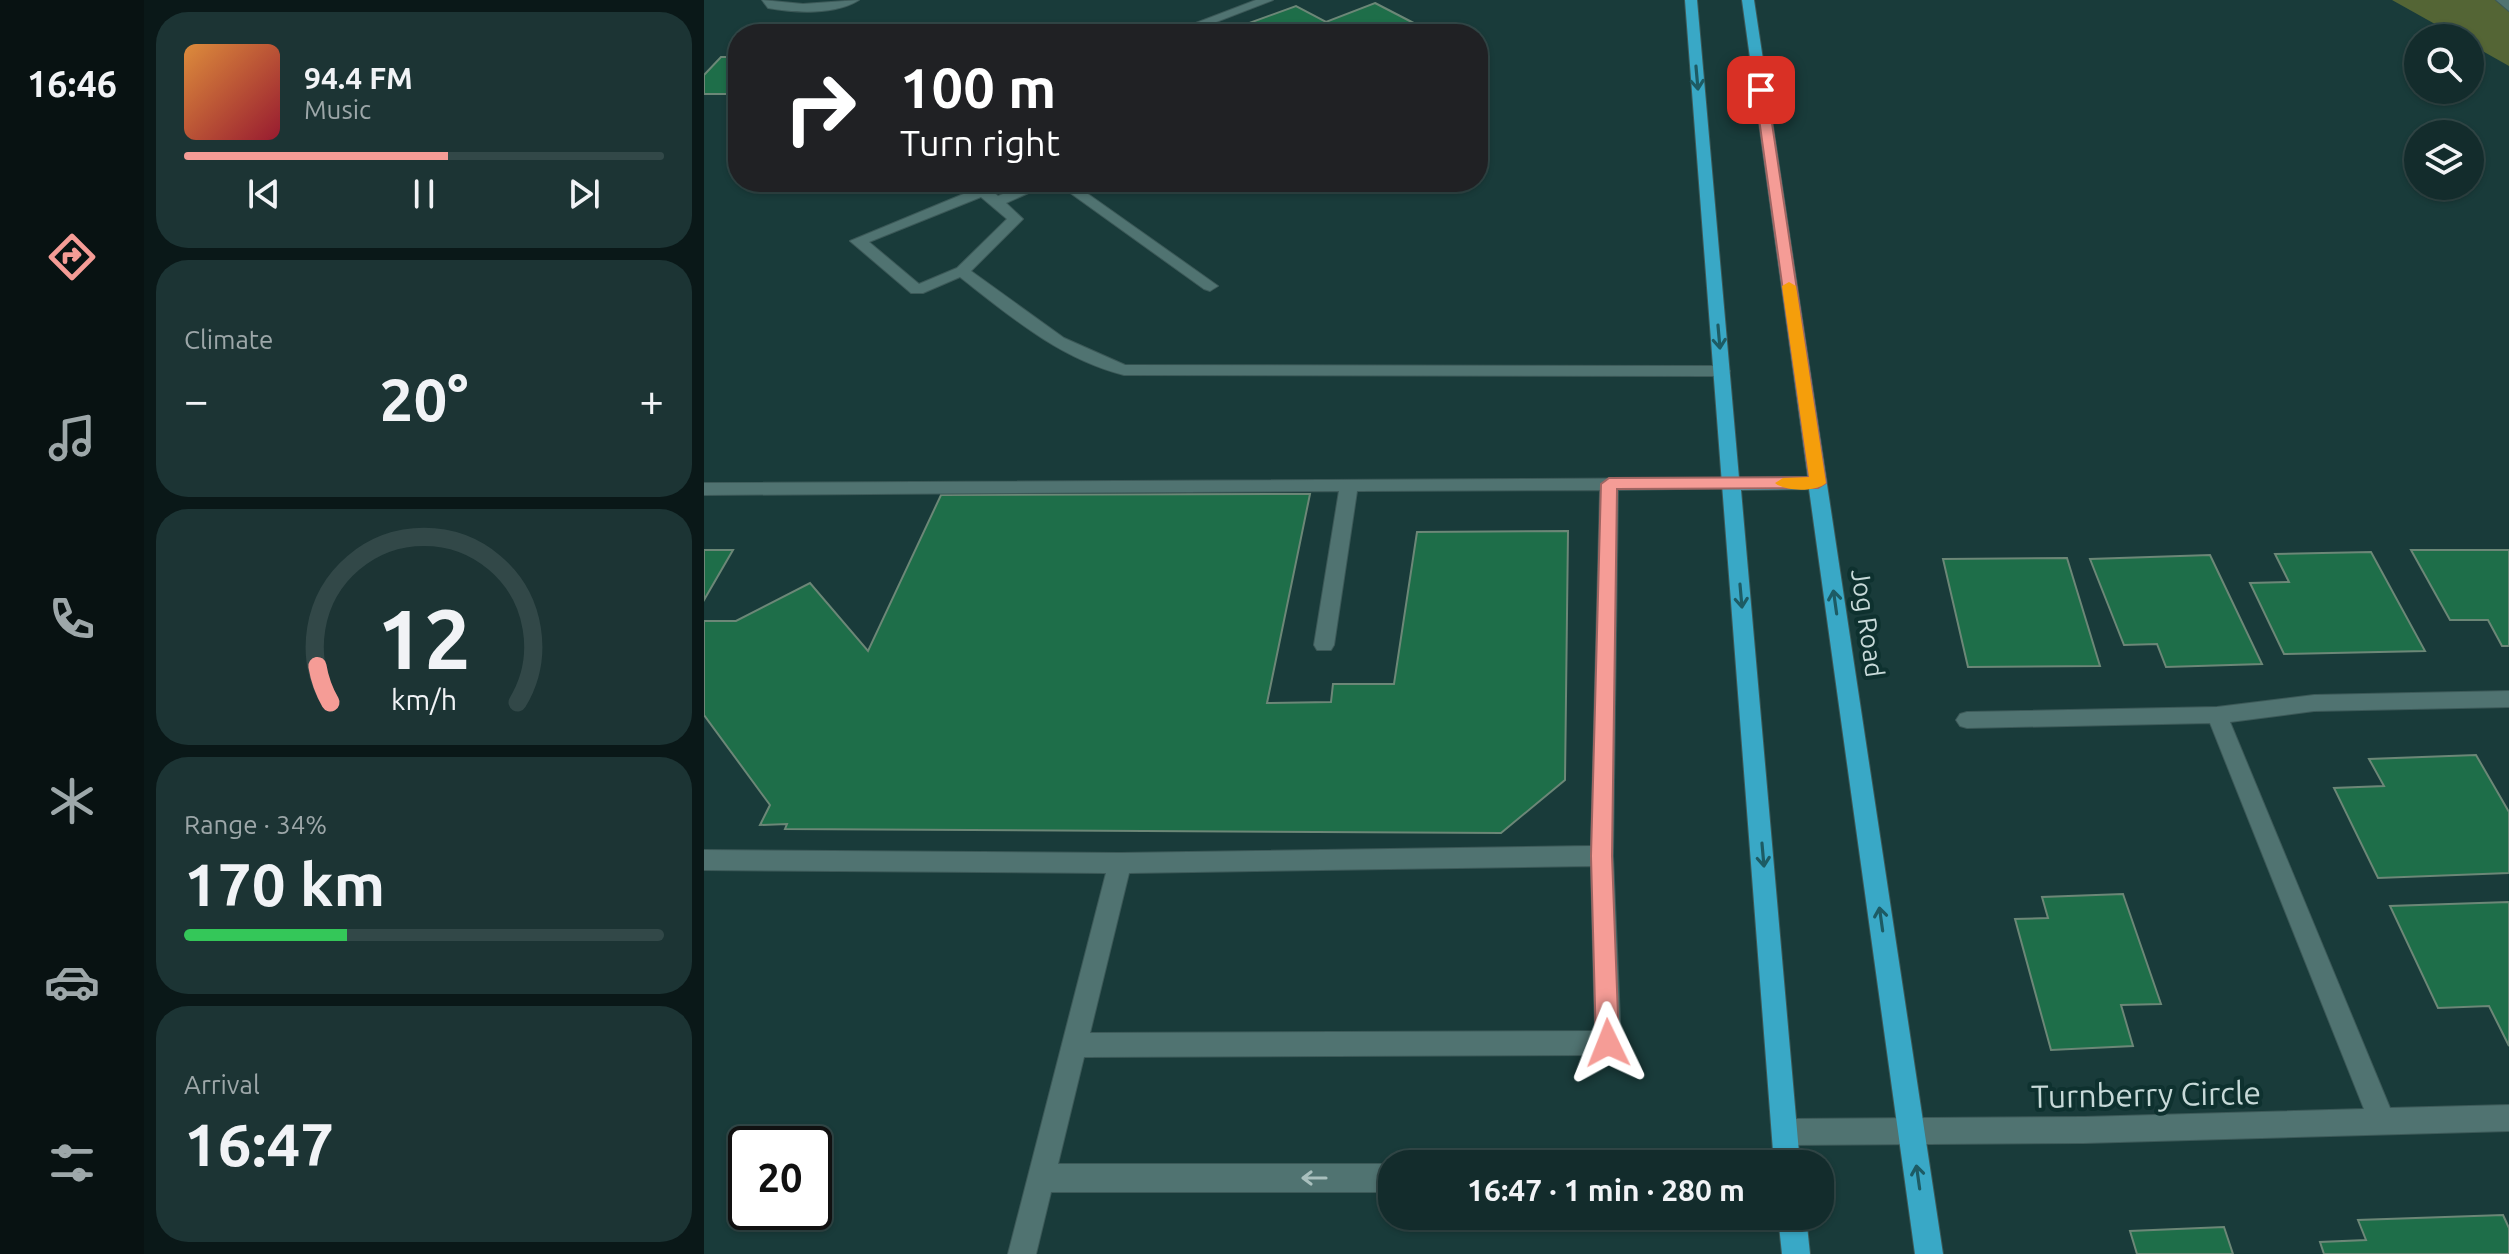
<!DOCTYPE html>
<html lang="en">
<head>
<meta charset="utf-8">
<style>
  body { margin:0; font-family:Ubuntu,sans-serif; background:#1c3434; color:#f1f3f6; height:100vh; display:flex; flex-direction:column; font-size:30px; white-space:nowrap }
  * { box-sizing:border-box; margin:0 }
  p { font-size:26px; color:#9da7a9 }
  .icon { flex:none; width:44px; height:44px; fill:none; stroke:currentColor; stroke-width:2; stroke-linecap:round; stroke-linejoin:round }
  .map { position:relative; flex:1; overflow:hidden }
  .side { display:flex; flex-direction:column; gap:12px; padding:12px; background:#0a1818; width:560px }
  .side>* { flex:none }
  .hud { position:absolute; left:24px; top:24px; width:760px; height:168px; border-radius:32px; box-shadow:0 2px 6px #0004,0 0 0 2px #324848; background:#202124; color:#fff; overflow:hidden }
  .tools { position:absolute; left:1700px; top:24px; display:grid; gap:16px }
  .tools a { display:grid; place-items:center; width:80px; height:80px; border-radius:50%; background:#132c2c; box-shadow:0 2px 6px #0004,0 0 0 2px #324848; font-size:40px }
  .speed { position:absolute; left:24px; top:1126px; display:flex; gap:16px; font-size:40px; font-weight:700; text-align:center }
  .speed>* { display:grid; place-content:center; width:104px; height:104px; border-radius:50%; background:#132c2c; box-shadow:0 2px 6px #0004,0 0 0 2px #324848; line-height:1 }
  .speed .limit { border:4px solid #111; border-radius:12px; background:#fff; color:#111 }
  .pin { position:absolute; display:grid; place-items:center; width:68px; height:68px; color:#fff; margin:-34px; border-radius:16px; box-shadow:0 4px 12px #0006 }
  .me { position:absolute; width:88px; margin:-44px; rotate:358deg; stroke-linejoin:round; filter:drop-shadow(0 0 6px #0008) }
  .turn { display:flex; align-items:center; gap:28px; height:168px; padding:0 40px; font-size:36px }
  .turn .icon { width:104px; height:104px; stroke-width:2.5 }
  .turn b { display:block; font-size:56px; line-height:68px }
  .big { font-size:60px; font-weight:600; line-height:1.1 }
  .side .card { flex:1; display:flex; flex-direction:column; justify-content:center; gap:12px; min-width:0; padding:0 28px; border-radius:32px; background:#1c3434 }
  .side .dial { align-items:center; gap:0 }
  .dial svg { height:208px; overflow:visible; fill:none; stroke:#324848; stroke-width:7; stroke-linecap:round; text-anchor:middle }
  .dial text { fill:#f1f3f6; stroke:none }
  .song { display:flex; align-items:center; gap:24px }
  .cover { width:96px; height:96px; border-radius:12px; background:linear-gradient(135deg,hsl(30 70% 55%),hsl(350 70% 35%)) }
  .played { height:8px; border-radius:4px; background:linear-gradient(90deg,#f59c96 55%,#324848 55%) }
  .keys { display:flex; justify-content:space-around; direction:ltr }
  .heat { display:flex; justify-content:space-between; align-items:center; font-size:44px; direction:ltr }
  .charge { height:12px; border-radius:6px; background:linear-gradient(90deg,#34c759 34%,#324848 0) }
  .trip { position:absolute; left:674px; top:1150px; width:456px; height:80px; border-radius:32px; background:#132c2c; box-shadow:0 2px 6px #0004,0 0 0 2px #324848; font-weight:600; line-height:80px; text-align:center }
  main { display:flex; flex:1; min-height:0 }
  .tabs { display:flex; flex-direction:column; width:144px; justify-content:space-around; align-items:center; background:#081212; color:#9da7a9 }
  .tabs .icon { width:56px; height:56px }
  .tabs .on { color:#f59c96 }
  .tabs b { font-size:36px; color:#f1f3f6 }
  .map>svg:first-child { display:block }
</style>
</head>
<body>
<main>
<nav class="tabs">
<b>16:46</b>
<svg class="icon on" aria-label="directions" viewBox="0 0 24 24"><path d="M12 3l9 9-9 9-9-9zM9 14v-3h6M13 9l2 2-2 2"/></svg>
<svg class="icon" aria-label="music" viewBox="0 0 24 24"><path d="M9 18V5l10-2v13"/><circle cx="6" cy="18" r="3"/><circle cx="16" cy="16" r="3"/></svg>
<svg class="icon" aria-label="phone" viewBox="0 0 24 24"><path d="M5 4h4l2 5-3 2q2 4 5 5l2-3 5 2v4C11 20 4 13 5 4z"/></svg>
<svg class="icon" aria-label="climate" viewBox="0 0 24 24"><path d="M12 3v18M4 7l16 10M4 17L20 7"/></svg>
<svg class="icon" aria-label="car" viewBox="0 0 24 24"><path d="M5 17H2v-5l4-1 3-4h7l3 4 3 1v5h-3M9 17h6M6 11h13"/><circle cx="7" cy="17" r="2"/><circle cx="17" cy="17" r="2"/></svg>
<svg class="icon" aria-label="filters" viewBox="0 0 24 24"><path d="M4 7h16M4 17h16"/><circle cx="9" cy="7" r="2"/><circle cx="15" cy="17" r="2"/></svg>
</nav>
<section class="side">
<div class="card">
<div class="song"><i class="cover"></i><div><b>94.4 FM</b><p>Music</p></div></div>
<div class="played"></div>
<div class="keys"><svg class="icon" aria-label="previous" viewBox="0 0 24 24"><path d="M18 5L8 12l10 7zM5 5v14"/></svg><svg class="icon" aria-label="pause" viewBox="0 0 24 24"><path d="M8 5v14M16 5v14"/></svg><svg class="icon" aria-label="next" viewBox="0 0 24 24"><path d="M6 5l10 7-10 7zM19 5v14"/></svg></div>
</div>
<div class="card"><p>Climate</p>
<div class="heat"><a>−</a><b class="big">20°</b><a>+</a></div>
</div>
<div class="card dial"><svg viewBox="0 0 100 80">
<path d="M14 69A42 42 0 1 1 86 69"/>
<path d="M14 69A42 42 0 0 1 9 55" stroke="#f59c96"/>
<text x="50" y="56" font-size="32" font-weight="700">12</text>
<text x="50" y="72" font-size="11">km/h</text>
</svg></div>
<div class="card"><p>Range · 34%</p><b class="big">170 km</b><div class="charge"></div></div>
<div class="card"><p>Arrival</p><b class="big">16:47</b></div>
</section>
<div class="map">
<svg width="1805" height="1254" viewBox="0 0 1805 1254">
  <rect width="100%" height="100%" fill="#193b3a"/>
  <!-- green -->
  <polygon fill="#546535" points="1688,0 1805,0 1805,66 1766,44 1766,38 1756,38"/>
  <!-- building -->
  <g fill="#1e6e49" stroke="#6c8777" stroke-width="2">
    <polygon points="671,3 731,34 515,34 592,6 622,22"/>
    <polygon points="17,57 34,57 34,94 0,94 0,75"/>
    <polygon points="606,494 563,703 627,702 629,684 690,684 713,532 864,531 861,780 797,833 81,829 83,824 56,825 66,805 0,715 0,621 32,621 106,583 164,651 237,495"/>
    <polygon points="0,550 29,550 0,600"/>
    <polygon points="1707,550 1805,550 1805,646 1798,646 1784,620 1746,620"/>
    <polygon points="1667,552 1721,651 1580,654 1546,583 1585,582 1571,554"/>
    <polygon points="1506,555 1558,664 1462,667 1453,644 1420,645 1386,559"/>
    <polygon points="1363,558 1396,666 1264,667 1239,559"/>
    <polygon points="1772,755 1805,812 1805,873 1674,878 1630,788 1680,786 1665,759"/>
    <polygon points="1419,894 1457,1004 1417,1005 1429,1046 1347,1050 1311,919 1344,918 1338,897"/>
    <polygon points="1805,902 1805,1046 1785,1006 1734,1008 1686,906"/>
    <polygon points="1799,1215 1805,1228 1805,1254 1620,1254 1616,1242 1662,1240 1654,1220"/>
    <polygon points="1520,1227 1529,1254 1433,1254 1426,1231"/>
  </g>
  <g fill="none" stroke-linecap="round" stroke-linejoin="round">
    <defs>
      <g id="minor">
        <path d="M58,0l41,4 56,-4c-23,15 -64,13 -91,8z"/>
        <polygon points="552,0 569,0 481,34 463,34"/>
        <polygon points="1792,0 1805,0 1805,11"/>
        <path d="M329,182h20l-47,21 17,16 -52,52 93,67 61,27 597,1 8,5 -8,5 -598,-1c-64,-16 -113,-58 -164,-98l-37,16h-12l-61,-52 128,-53h10l10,8zM277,197l26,22 -50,49 -38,16 -50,-42z"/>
        <polygon points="351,182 367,182 514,286 506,291 500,289"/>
        <path d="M1027,478l6,2 3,4 -3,4 -119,2 -5,366 8,187 -4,8 -9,4 -524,2 -26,107h334v28h-341l-15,62h-28l98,-381 -402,-3v-20l416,3 471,-7 9,-356 -243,1 -23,154 -3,5h-14l-3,-5 25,-154 -635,4v-12zM887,866l4,165 -505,2 39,-160z"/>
        <polygon points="1805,691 1805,707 1610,711 1526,722 1686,1108 1805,1105 1805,1131 1380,1143 1083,1145 1074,1141 1070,1132 1074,1123 1083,1119 1380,1117 1660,1109 1506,723 1263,728 1256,726 1252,720 1256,714 1263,712 1513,707 1610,695"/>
      </g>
      <g id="major">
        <polygon points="981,0 993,0 1035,478 1104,477 1038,0 1050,0 1239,1254 1211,1254 1105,489 1037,490 1096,1164 1070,1164"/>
        <polygon points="1074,1216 1102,1216 1106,1254 1078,1254"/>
      </g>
    </defs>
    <!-- minor casing -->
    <use href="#minor" stroke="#3c5958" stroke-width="2"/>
    <!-- major casing -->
    <use href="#major" stroke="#3c5958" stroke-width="2"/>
    <!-- minor -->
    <use href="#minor" fill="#507371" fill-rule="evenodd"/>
    <!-- major -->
    <use href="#major" fill="#39a8c6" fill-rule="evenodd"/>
  </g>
  <!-- one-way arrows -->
  <defs><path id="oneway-shaft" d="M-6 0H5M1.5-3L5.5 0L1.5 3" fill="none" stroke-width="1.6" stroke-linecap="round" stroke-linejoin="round" transform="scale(2)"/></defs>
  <g stroke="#1d5b64">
    <use href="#oneway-shaft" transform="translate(993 78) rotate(85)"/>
    <use href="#oneway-shaft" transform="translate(1015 337) rotate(85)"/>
    <use href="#oneway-shaft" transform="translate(1037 596) rotate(85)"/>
    <use href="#oneway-shaft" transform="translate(1131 602) rotate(-98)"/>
    <use href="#oneway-shaft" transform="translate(1059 855) rotate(85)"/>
    <use href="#oneway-shaft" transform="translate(1177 919) rotate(-98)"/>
    <use href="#oneway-shaft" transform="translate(1214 1177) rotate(-98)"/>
  </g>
  <use stroke="#a9c0be" href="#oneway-shaft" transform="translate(610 1178) rotate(-180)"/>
  <!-- route -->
  <polygon fill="#f59c96" stroke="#9f6562" stroke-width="2" points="1057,87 1063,90 1122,483 1114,488 913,489 908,856 915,1043 912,1050 904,1054 895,1050 892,1043 887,856 897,484 905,478 1105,477 1051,90"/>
  <!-- slow -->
  <path fill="#f59e0b" d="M1085,282l7,4 30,197c-9,9 -41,9 -51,0l8,-5 26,-1 -27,-191z"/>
  <g text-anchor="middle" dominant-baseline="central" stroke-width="8" stroke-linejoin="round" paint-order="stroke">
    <!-- street labels -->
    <g font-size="26" fill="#c7d9d8" stroke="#0e312f">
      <text transform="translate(1164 623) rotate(82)">Jog Road</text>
    </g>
    <!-- near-street labels -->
    <g font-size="32" fill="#c7d9d8" stroke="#0e312f">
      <text transform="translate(1442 1094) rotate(-1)">Turnberry Circle</text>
    </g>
  </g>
</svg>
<div class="tools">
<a><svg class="icon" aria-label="search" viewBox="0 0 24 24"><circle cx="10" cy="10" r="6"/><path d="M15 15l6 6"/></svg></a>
<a><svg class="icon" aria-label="layers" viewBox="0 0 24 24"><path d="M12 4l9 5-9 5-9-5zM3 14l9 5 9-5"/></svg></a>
</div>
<div class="speed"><div class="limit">20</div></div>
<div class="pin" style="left:1057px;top:90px;background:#d93025"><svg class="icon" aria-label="arrive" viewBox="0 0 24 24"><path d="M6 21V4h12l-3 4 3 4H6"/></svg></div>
<svg class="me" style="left:904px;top:1043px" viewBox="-20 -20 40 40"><path d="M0-17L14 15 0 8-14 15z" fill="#f59c96" stroke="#fff" stroke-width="4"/></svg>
<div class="trip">16:47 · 1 min · 280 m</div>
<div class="hud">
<div class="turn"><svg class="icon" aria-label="right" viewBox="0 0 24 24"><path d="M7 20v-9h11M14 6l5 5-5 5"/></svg><div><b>100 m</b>Turn right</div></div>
</div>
</div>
</main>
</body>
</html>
